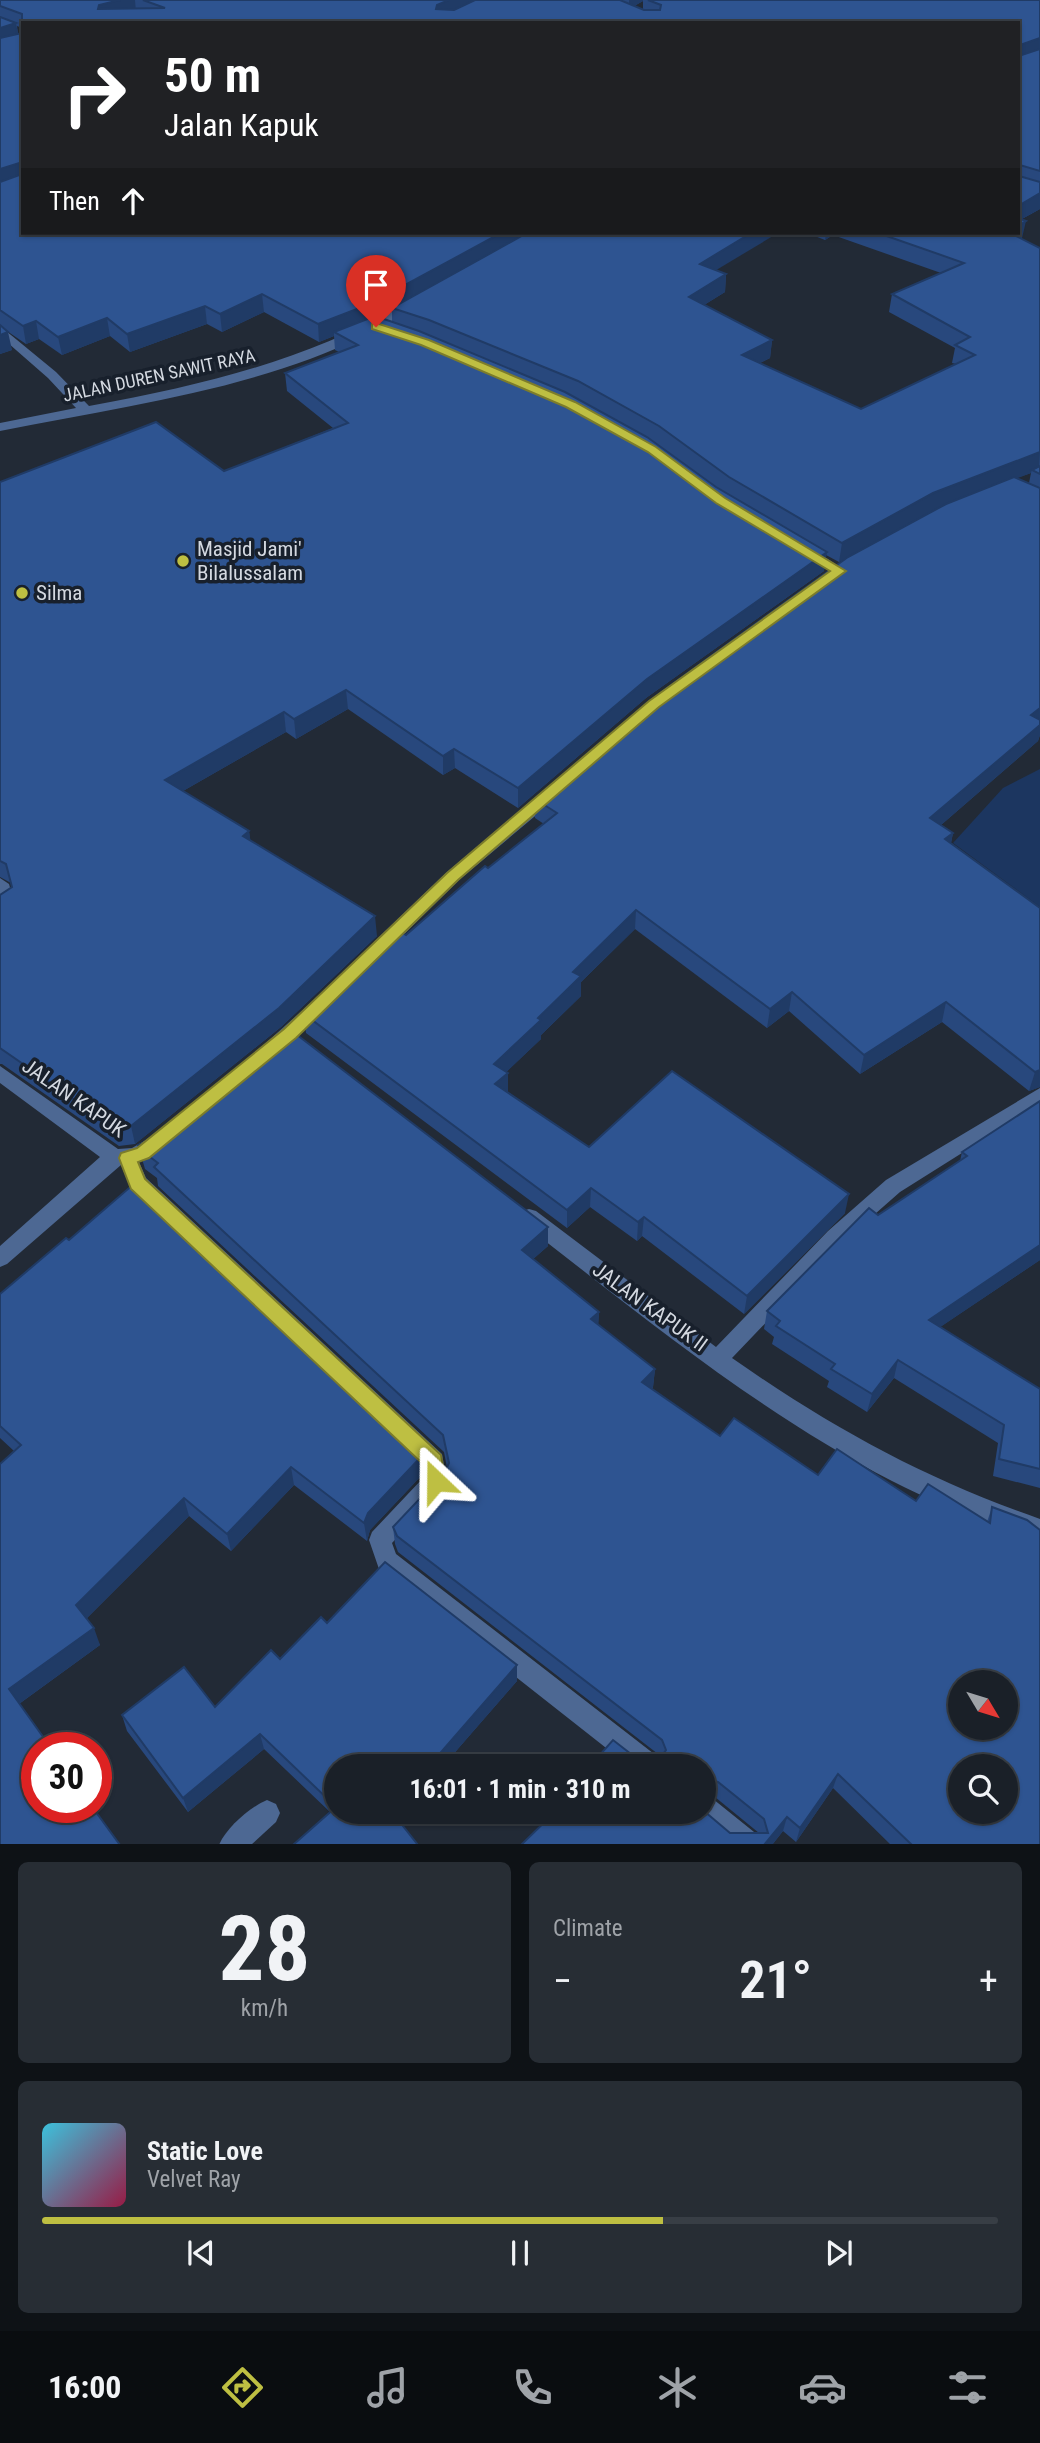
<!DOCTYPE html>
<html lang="en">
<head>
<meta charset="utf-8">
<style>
  body { margin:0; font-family:"Roboto Condensed",sans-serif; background:#272d34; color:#f1f3f6; height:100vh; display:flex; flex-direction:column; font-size:26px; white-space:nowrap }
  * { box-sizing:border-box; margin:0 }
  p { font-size:23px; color:#9fa3a8 }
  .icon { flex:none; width:38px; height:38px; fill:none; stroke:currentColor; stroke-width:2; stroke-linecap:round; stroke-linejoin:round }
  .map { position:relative; height:1844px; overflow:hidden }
  .sheet { display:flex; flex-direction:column; gap:18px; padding:18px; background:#0e1216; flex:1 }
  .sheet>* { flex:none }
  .banner { position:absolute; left:21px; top:21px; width:999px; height:214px; border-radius:0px; box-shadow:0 2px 5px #0004,0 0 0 2px #383e45; background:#202124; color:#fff; overflow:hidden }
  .needle { width:46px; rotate:128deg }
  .controls { position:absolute; left:948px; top:1670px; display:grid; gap:14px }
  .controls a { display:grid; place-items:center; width:70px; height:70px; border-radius:50%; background:#1a2028; box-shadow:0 2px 5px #0004,0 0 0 2px #383e45; font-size:35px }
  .speed { position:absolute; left:21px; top:1732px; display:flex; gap:14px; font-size:35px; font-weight:700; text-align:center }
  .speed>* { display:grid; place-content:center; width:91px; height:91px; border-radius:50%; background:#1a2028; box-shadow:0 2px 5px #0004,0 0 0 2px #383e45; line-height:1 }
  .speed .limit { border:10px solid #d22; background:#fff; color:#111 }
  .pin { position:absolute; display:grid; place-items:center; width:60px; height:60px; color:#fff; margin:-72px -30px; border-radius:50% 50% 50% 0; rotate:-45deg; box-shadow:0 0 7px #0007 }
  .pin .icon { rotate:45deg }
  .me { position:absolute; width:77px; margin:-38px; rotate:337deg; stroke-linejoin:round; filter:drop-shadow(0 0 5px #0008) }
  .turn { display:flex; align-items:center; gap:24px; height:147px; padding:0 28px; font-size:32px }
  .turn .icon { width:91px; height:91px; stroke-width:2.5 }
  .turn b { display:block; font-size:49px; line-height:60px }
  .then { display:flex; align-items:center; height:66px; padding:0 28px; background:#0003; gap:14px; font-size:26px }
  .big { font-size:52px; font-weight:700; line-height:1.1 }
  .sheet .widget { flex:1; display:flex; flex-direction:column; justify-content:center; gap:10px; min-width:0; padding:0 24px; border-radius:10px; background:#272d34 }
  .sheet .dial { align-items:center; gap:0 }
  .dial b { font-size:91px; line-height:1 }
  .song { display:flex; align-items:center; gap:21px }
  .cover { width:84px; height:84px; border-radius:10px; background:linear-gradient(135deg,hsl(190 70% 55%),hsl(340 70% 35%)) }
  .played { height:7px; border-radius:4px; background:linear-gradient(90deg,#bebf42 65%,#383e45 65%) }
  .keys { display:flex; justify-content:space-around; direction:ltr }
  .heat { display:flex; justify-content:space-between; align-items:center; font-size:38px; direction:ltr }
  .sheet .tiles { flex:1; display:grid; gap:18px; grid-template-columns:1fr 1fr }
  .widget:last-child { grid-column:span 2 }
  .trip { position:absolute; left:324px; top:1754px; width:392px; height:70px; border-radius:35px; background:#1a2028; box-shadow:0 2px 5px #0004,0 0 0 2px #383e45; font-weight:700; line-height:70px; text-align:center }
  .tab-bar { display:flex; height:112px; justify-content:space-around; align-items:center; background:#0a0d10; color:#9fa3a8 }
  .tab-bar .icon { width:49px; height:49px }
  .tab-bar .on { color:#bebf42 }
  .tab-bar b { font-size:32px; color:#f1f3f6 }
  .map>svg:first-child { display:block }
</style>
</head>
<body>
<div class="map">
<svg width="1040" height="1845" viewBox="0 0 1040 1845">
  <rect width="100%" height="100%" fill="#222a36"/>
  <!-- green -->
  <polygon fill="#1c3660" points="1040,769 1040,907 953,843 1003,788"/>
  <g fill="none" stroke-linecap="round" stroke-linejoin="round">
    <!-- minor -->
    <g fill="#4d6893" fill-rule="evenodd">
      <path d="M407,304l10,3c-13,13 -35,20 -51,28 -115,56 -242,71 -366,96v-8l76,-15 -28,-30 -48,-42v-10l56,46 33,34c119,-22 210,-44 318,-102z"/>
      <polygon points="806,547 811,548 846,571 844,574 834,574 801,554 801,548"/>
      <polygon points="553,786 561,792 559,796 459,880 387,951 375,951 372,946 375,941 447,872 547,788"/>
      <polygon points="0,878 9,884 15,905 0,915"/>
      <polygon points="320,998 326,1000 329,1005 326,1010 281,1052 267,1052 265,1047 267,1042 314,1000"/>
      <polygon points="0,1066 118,1149 132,1148 160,1132 167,1135 170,1140 156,1154 139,1162 146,1178 442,1454 447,1481 444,1488 392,1543 396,1554 658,1757 661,1766 629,1766 379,1569 369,1540 372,1532 424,1477 423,1465 131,1189 121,1165 7,1264 0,1267 0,1246 100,1157 0,1083"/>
      <path d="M1040,1088v16l-140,88 -58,51 -110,115c100,70 193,121 308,161v22c-50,-18 -100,-35 -148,-60 -134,-69 -251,-166 -370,-258l-3,-6 3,-6 7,-2 7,2 180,136 112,-116 58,-51z"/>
      <polygon points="704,1795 713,1799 759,1836 763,1845 729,1845 695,1817 693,1811 704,1811"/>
      <path d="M267,1800l9,4 4,9 -4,9 -25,23h-32c7,-17 31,-38 48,-45z"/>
    </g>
  </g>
  <!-- wall -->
  <g fill="#28487d" fill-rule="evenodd">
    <path d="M0,0h1040v209l-18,10v19l-1,1 19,9v487l-2,6 -97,84 12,8 -2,10 89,65v179l-11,4 -87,-69 -82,52 -71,-63 -22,17 -132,-99 -54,53v14l-40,39v4l-35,33 2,1v19l81,55 256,66 -101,101 -102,-78 -5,5 -47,-34 -23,21 -261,-195 -2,-19 102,-79 138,-111 -9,-6v-19l399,-289 -95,52 -13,-7 -2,16 -178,127 -128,110 -63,-40 -12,7 -95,-66 -52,30 -10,-7 -103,59 66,40 1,10 127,95 -96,91 -146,117 -16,2 -117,-82h-2v-169l12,-8 -1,-4 -11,-6v-395l224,-11 109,-43 -46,-37 -2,-18 54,-21 -4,-2 -1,-14 -15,6 -55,-30 -42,20 -15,-8 -77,28 -20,-16 -48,19 -23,-16 -13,5 -22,-15 8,21 -12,4zM643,1v8l-8,-3 1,-1zM1018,23v210h-211l18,7 8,-5 108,38 -49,21 -3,18 66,36 -3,15 4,1 -95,45 -101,-46 10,-5 2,-18 -68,-35 21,-13 1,-18 -10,-4 -693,-37zM17,26l5,2v5l-4,1zM392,310v12l-13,-5 8,-4zM1031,473l-2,10 -13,-5z"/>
    <polygon points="1040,1101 1040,1260 940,1327 1040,1389 1040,1488 993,1476 998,1443 894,1378 867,1412 827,1387 829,1381 772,1344 774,1337 764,1329 767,1311 878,1215 960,1161 962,1152"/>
    <polygon points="138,1145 548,1227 548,1246 533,1259 599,1312 598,1325 655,1369 653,1387 652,1389 720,1436 818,1475 916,1501 987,1522 992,1507 1040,1845 891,1845 833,1788 796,1842 783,1831 772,1845 521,1845 730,1833 759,1833 715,1797 704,1794 704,1797 704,1766 631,1754 658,1754 398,1552 395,1544 393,1527 445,1472 447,1468 444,1452 158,1186 157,1178 145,1169"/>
    <polygon points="0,1294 421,1476 370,1530 367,1541 294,1485 231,1551 189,1516 86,1619 100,1645 19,1704 0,1845 14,1451 0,1438"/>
    <polygon points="327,1623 517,1665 517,1681 443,1766 336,1766 336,1811 403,1811 397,1818 330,1812 264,1749 188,1812 127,1731 122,1715 215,1707"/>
  </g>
  <!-- shaded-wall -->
  <g fill="#203b66">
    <polygon points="120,0 135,0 136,12 98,9 99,5"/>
    <polygon points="449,0 484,0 438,21 436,9 437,5"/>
    <polygon points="629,0 643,0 643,1 629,9"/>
    <polygon points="16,23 19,39 0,45 0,28"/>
    <polygon points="1040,38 1040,49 1018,60 1020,45"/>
    <polygon points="19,163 22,180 0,187 0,169"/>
    <polygon points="1040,193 1040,209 1018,221 1018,206"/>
    <polygon points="1026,221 1022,238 1006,251 1010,233 1018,233 1018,226"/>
    <polygon points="501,233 533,233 392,308 392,310 371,322 334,332 334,336 319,342 318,324"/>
    <polygon points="751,233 778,233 698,281 700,264"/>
    <polygon points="826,233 833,233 833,235 825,240"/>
    <polygon points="726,274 725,292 688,315 689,297"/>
    <polygon points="262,294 264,312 222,332 220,314"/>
    <polygon points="205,306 207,324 130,352 127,334"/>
    <polygon points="107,318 110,336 62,355 58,337"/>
    <polygon points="36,321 39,339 26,344 23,326"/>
    <polygon points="8,332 12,350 0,354 0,335"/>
    <polygon points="772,340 770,358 740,373 742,355"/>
    <polygon points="1040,452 1039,470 1032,470 1031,473 930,512 839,562 842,543 933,493"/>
    <polygon points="827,552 824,571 646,698 518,808 518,788 647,679"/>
    <polygon points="346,690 348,709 296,739 294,719"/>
    <polygon points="1040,708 1040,723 1031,715"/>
    <polygon points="284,712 286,732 169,799 165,780"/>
    <polygon points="1040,725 1040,735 1038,741 926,838 930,818"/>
    <polygon points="454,749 455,768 443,775 443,756"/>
    <polygon points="249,831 252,850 243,836"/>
    <polygon points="953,833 949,853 945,839"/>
    <polygon points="636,910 635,929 581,982 581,996 541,1035 541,1039 495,1083 494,1064 538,1018 573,972"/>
    <polygon points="375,916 377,936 281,1027 135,1144 131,1126"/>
    <polygon points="792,992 789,1011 767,1028 770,1009"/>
    <polygon points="946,1002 942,1022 860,1074 864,1055"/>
    <polygon points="1040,1070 1040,1087 1029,1091 1035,1072"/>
    <polygon points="508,1073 508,1092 495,1084"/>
    <polygon points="591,1188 590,1207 567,1228 567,1210"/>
    <polygon points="849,1194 845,1213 744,1314 747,1296"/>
    <polygon points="644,1217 642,1236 637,1241 638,1222"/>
    <polygon points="548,1227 548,1246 522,1269 522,1250"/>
    <polygon points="1040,1245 1040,1260 924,1338 929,1320"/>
    <polygon points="599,1312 598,1330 591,1319"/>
    <polygon points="898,1360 894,1378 867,1412 872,1394"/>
    <polygon points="655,1369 653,1387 641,1400 642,1382"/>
    <polygon points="420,1458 421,1476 370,1530 367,1541 364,1523 368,1513"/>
    <polygon points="291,1467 294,1485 231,1551 227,1534"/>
    <polygon points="184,1498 189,1516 83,1622 76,1605"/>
    <polygon points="94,1628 100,1645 16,1706 9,1689"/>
    <polygon points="517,1665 517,1681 443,1766 429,1766"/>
    <polygon points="260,1734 264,1749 188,1812 183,1798"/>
    <polygon points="838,1774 833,1788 796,1842 800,1828"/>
    <polygon points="390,1811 403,1811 392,1824"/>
    <polygon points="787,1817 783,1831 772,1845 764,1845"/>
  </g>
  <!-- building -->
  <g fill="#2e5491" stroke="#203b66" stroke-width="2" fill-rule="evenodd">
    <polygon points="0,0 120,0 99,5 98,9 165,8 143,0 449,0 437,5 436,9 454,10 475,0 620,0 644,10 660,10 661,5 648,0 1040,0 1040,38 1020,45 1018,52 1018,23 23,23 23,233 501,233 370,304 318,324 262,294 220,314 205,306 127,334 107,318 58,337 36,321 23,326 0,310 0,182 22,174 22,165 19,163 0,169 0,38 22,33 22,14 0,6"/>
    <polygon points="0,17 16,23 0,28"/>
    <polygon points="1040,49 1040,171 1020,165 1019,176 1040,182 1040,193 1018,206 1018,53 1022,55"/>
    <polygon points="1018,218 1026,221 1018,226"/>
    <polygon points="527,233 751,233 700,264 726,274 689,297 772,340 742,355 861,409 975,355 955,345 970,337 892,294 964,263 878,233 1010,233 1040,248 1040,452 933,493 842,543 729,477 659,426 578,381 429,320 392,308"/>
    <polygon points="375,316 419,331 565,392 647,437 716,487 827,552 647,679 518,788 454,749 443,756 346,690 294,719 284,712 165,780 249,831 243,836 375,916 279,1008 131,1126 114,1127 0,1048 0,895 12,887 6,864 0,861 0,482 156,422 224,471 348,423 285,373 358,345 334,332"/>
    <polygon points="0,325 8,332 0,335"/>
    <polygon points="1040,466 1040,474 1032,470"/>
    <polygon points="1014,477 1040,488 1040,708 1031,715 1040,720 1040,725 930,818 953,833 945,839 1040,908 1040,1070 1035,1072 946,1002 864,1055 792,992 770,1009 636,910 573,972 581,976 538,1018 541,1020 494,1064 508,1073 495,1084 589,1147 672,1071 849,1194 747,1296 644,1217 638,1222 591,1188 567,1210 304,1014 393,927 406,935 485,866 488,868 557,813 535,799 663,691 848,557 946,504"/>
    <path d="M288,1028l260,199 -26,23 77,62 -8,7 64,50 -13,13 78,54 14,-18 84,57 19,-26 79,52 12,-17 62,39 2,-16 35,13 13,10v315h-128l-74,-71 -38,54 -13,-11 -23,28h-243l35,-34h148l26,22h38l-4,-14 -46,-37 -13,-3 -1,15v-28h-114l23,-26 18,14h32l3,-4 -4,-10 -265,-204 -4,-9 52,-55 4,-9 -6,-28 -289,-268 4,-4 -17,-13 -3,-5 9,-3zM961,1682h45v45h-45zM961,1766h45v45h-45z"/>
    <polygon points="1040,1101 1040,1245 929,1320 1040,1389 1040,1469 999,1459 1004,1425 898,1360 872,1394 831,1369 835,1364 776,1326 780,1321 767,1311 869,1208 878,1215 967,1156 962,1152"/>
    <polygon points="136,1182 419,1448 420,1458 368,1513 364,1523 291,1467 227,1534 184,1498 76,1605 94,1628 9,1689 51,1748 37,1748 37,1808 93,1808 120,1845 0,1845 0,1464 21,1445 0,1426 0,1294 66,1238 69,1240"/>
    <polygon points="385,1562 517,1665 429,1766 336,1766 336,1807 260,1734 183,1798 122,1715 184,1667 215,1707 271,1650 280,1659 321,1617 327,1623"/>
    <polygon points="336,1807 336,1811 391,1811 418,1845 293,1845"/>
  </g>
  <!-- route -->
  <polygon fill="#bebf42" stroke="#7c7c2b" stroke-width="2" points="376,323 429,340 575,402 656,447 725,498 846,571 659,707 458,880 296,1038 149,1158 138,1162 145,1179 441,1455 446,1481 443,1487 436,1490 428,1487 424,1465 131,1189 119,1158 121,1153 137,1148 284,1029 447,873 649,701 830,571 716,503 648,452 566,407 421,345 372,329 372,324"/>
  <!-- markers -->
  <g fill="#bebf42" stroke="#18202c" stroke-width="2.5">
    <circle cx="183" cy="561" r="7"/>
    <circle cx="22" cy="593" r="7"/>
  </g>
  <g text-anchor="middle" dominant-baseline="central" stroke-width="7" stroke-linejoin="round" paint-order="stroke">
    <!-- far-street labels -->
    <g font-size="18" fill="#d4d9e1" stroke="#18202c">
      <text transform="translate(159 375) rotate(-12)">JALAN DUREN SAWIT RAYA</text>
    </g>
    <!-- poi labels -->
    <g font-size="21" fill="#d4d9e1" stroke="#18202c" text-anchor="start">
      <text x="197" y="549">Masjid Jami'<tspan x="197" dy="24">Bilalussalam</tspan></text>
      <text x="36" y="593">Silma</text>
    </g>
    <!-- street labels -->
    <g font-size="21" fill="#d4d9e1" stroke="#18202c">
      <text transform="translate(74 1098) rotate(35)">JALAN KAPUK</text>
      <text transform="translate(650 1307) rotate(36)">JALAN KAPUK II</text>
    </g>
  </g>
</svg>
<div class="controls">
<a><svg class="needle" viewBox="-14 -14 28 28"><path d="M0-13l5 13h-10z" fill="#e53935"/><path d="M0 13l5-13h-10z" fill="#9fa3a8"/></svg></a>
<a><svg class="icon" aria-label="search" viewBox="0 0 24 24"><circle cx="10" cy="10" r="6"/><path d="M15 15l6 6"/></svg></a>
</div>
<div class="speed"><div class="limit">30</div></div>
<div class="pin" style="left:376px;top:327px;background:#d93025"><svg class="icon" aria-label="arrive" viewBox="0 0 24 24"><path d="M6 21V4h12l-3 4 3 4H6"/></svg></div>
<svg class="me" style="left:436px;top:1481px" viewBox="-20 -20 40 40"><path d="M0-17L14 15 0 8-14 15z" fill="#bebf42" stroke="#fff" stroke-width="4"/></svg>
<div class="trip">16:01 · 1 min · 310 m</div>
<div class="banner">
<div class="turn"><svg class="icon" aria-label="right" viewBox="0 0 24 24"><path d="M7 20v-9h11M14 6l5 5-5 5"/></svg><div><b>50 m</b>Jalan Kapuk</div></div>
<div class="then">Then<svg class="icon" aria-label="ahead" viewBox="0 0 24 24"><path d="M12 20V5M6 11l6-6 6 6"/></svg></div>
</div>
</div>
<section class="sheet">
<div class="tiles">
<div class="widget dial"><b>28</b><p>km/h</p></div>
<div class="widget"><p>Climate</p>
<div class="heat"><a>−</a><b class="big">21°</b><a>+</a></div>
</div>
<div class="widget">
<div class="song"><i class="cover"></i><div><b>Static Love</b><p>Velvet Ray</p></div></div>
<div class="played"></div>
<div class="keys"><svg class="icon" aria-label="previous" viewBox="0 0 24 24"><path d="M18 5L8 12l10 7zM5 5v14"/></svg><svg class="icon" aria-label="pause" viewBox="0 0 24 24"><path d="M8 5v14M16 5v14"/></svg><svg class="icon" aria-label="next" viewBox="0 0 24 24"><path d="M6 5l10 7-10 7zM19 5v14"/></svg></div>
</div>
</div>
</section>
<nav class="tab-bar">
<b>16:00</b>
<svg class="icon on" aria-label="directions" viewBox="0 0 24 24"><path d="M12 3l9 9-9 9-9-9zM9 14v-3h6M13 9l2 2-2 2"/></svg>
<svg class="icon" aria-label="music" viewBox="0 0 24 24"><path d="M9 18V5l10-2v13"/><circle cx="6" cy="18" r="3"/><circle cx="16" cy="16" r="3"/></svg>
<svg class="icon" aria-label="phone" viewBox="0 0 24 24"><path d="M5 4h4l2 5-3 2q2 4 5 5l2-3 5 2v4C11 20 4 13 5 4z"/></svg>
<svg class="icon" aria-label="climate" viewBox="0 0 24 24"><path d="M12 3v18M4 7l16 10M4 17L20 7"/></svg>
<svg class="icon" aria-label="car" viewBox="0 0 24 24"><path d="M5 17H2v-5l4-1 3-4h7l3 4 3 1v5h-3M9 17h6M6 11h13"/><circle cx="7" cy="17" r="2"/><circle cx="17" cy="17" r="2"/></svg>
<svg class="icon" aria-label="filters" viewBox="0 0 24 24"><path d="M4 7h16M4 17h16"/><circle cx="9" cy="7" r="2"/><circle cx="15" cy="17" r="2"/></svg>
</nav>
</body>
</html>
